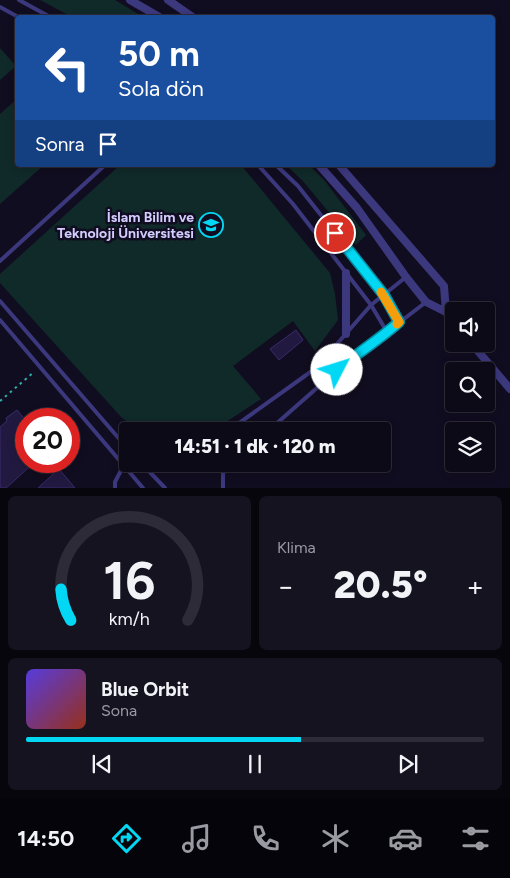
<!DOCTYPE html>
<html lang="tr">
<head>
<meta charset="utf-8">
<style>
  body { margin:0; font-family:Figtree,sans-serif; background:#161321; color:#f1f3f6; height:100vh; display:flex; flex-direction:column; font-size:19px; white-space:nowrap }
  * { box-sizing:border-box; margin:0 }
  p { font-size:16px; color:#9a9aa2 }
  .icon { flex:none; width:28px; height:28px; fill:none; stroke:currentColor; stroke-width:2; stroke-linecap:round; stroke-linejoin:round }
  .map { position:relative; height:488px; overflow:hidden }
  .drawer { display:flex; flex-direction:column; gap:8px; padding:8px; background:#07060d; flex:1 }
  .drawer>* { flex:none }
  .guide { position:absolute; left:15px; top:15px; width:480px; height:152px; border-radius:5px; box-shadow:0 2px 8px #0003,0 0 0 1px #2d2b37; background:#1a4fa0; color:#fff; overflow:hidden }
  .buttons { position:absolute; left:445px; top:302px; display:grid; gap:10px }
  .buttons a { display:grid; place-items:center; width:50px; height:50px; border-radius:5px; background:#0d0a18; box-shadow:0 2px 8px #0003,0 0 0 1px #2d2b37; font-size:25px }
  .speed { position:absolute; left:15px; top:408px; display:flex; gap:10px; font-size:25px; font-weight:700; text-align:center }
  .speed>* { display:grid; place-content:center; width:65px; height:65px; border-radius:50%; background:#0d0a18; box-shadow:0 2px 8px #0003,0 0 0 1px #2d2b37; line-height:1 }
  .speed .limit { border:8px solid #d22; background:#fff; color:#111 }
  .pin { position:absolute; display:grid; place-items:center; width:42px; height:42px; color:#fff; margin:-21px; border:2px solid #fff; border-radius:50%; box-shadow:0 1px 5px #0007 }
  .me { position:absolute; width:55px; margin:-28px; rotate:50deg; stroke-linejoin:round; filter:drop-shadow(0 0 4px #0008) }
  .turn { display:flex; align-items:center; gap:18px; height:105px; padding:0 20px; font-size:22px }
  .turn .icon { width:65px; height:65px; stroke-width:2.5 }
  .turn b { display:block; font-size:35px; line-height:42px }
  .then { display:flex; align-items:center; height:48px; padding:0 20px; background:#0003; gap:10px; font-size:19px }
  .big { font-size:38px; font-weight:800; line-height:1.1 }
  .drawer .card { flex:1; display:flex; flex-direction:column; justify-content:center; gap:8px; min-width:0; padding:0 18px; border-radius:8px; background:#161321 }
  .drawer .dial { align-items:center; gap:0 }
  .dial svg { height:130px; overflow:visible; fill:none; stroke:#2d2b37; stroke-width:7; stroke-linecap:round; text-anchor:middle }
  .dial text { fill:#f1f3f6; stroke:none }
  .song { display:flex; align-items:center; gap:15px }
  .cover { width:60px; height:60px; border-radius:8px; background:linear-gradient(135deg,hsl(250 70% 55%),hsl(10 70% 35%)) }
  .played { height:5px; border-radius:2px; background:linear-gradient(90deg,#02d7f4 60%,#2d2b37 60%) }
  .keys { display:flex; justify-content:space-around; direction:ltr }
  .heat { display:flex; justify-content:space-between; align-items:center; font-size:28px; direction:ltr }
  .drawer .tiles { flex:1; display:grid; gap:8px; grid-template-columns:1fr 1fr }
  .card:last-child { grid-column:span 2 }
  .trip { position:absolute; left:119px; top:422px; width:272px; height:50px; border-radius:5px; background:#0d0a18; box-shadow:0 2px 8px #0003,0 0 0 1px #2d2b37; font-weight:800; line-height:50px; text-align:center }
  .tab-bar { display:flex; height:80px; justify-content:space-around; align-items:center; background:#05040a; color:#9a9aa2 }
  .tab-bar .icon { width:35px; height:35px }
  .tab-bar .selected { color:#02d7f4 }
  .tab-bar b { font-size:22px; color:#f1f3f6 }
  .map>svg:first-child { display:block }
</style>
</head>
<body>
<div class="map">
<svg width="510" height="488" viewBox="0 0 510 488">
  <rect width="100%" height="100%" fill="#110d20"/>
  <!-- green -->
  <g fill="#102a29">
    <polygon points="40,0 115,0 143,17 72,17"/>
    <polygon points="0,48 16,66 0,80"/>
    <polygon points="17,99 18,165 44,165 0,204 0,114"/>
    <polygon points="120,165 241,165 330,273 335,294 338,320 315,351 293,321 233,366 261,399 217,428 202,431 143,431 122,418 0,283 0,274"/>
    <polygon points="286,165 309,165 324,180 366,235 356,245 303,181"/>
  </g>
  <!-- building -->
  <g fill="#221941" stroke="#3a2b6c">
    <polygon points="296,330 303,340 279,360 270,349"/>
    <polygon points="17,410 26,421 26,461 36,461 6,488 0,488 0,427 7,421 6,418"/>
    <polygon points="59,469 75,488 38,488"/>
  </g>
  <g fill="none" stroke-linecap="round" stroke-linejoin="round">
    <!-- path -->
    <polyline stroke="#2fb0ab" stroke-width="2" stroke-dasharray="2.5 4" stroke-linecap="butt" points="0,401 34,372"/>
    <!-- service -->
    <g stroke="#3c387e" stroke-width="4">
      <polyline points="19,0 52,18"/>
      <polyline points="0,7 20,18"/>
      <polyline points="258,165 293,204 371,305 387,332"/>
      <polyline points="276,165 298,186 384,295 399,323"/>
      <polyline points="0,261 105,165"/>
      <polyline points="0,301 128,449"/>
      <polyline points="0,320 143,488"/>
      <polyline points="228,431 316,368 371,305 406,277"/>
      <polyline points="268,431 351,358 387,332 426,302"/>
      <polyline points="142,464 165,488"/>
      <polyline points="215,464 223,473 223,488"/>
      <polyline points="223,473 232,464"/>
      <polyline points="115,488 115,482 128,457"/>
    </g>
    <!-- minor -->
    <g stroke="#3c387e" stroke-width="8">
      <polyline points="130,0 161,18"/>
      <polyline points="168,0 194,18"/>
      <polyline points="319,165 357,208 406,277 426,302 446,312 444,286 339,165"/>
      <polyline points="346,273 346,334"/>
      <polyline points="446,312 454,322"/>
      <polyline points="472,344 510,389"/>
    </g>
  </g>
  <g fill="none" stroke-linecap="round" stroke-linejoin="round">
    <defs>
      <path id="route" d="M335,233l49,62 15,27c-20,18 -42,31 -62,48"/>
    </defs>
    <!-- route casing -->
    <use href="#route" stroke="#018c9f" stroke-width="12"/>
    <!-- route -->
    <use href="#route" stroke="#02d7f4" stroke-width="9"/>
    <!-- slow -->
    <polyline stroke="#f59e0b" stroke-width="9" points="381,292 399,322 397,324"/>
  </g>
  <!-- icons -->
  <defs>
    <symbol id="university-ring" viewBox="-11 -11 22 22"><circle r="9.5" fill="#110d20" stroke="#02d7f4" stroke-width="1.5"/><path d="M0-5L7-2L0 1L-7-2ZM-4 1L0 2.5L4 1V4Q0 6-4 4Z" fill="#02d7f4"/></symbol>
  </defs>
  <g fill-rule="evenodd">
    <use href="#university-ring" x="197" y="211" width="28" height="28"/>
  </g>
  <g text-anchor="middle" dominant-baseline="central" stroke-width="5" stroke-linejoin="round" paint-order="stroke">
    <!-- poi labels -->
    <g font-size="14" font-weight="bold" fill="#d3ccfe" stroke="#110d20" text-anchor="end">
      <text x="194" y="217">İslam Bilim ve<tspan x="194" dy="16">Teknoloji Üniversitesi</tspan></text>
    </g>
  </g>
</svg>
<div class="buttons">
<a><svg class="icon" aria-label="sound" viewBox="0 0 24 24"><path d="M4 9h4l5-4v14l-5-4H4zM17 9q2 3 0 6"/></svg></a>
<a><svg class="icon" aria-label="search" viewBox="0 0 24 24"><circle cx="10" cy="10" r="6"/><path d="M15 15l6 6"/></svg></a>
<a><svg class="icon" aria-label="layers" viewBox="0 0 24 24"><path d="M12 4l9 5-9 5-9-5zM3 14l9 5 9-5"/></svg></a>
</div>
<div class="speed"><div class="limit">20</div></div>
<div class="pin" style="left:335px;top:233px;background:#d93025"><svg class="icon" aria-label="arrive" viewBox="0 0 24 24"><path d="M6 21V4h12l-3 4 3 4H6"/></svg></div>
<svg class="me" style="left:337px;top:370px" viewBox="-20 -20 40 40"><circle r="19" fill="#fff"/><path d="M0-13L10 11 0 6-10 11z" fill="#02d7f4"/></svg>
<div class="trip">14:51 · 1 dk · 120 m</div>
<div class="guide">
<div class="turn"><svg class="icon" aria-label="left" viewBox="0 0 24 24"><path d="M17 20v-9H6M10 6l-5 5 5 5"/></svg><div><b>50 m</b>Sola dön</div></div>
<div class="then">Sonra<svg class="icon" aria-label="arrive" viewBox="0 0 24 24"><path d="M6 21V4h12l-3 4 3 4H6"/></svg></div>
</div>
</div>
<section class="drawer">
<div class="tiles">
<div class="card dial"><svg viewBox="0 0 100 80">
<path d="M14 69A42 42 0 1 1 86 69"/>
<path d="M14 69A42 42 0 0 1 8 50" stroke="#02d7f4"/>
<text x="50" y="56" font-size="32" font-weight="700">16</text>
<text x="50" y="72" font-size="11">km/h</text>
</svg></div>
<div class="card"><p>Klima</p>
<div class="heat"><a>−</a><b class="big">20.5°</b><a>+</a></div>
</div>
<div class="card">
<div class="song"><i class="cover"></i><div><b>Blue Orbit</b><p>Sona</p></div></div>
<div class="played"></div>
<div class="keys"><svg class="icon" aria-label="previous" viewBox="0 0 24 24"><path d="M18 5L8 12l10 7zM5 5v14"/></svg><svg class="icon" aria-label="pause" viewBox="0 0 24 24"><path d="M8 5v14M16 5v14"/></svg><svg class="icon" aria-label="next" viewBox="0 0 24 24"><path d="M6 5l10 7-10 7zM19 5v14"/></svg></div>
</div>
</div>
</section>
<nav class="tab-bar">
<b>14:50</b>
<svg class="icon selected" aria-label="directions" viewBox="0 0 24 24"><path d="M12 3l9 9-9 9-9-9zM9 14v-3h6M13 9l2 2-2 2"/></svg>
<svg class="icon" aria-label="music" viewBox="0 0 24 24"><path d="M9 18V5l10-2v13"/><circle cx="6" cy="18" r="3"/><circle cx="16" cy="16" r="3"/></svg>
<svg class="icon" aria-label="phone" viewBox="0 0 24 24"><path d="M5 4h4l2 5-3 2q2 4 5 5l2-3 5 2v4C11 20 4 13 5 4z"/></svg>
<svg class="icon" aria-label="climate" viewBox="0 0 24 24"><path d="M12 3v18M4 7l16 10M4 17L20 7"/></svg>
<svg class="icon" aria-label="car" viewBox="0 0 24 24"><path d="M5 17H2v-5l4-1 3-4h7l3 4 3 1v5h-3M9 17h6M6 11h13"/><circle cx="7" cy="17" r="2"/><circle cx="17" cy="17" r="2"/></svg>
<svg class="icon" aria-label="filters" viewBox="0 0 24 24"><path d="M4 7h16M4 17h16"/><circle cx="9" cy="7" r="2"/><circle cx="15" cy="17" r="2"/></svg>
</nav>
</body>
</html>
